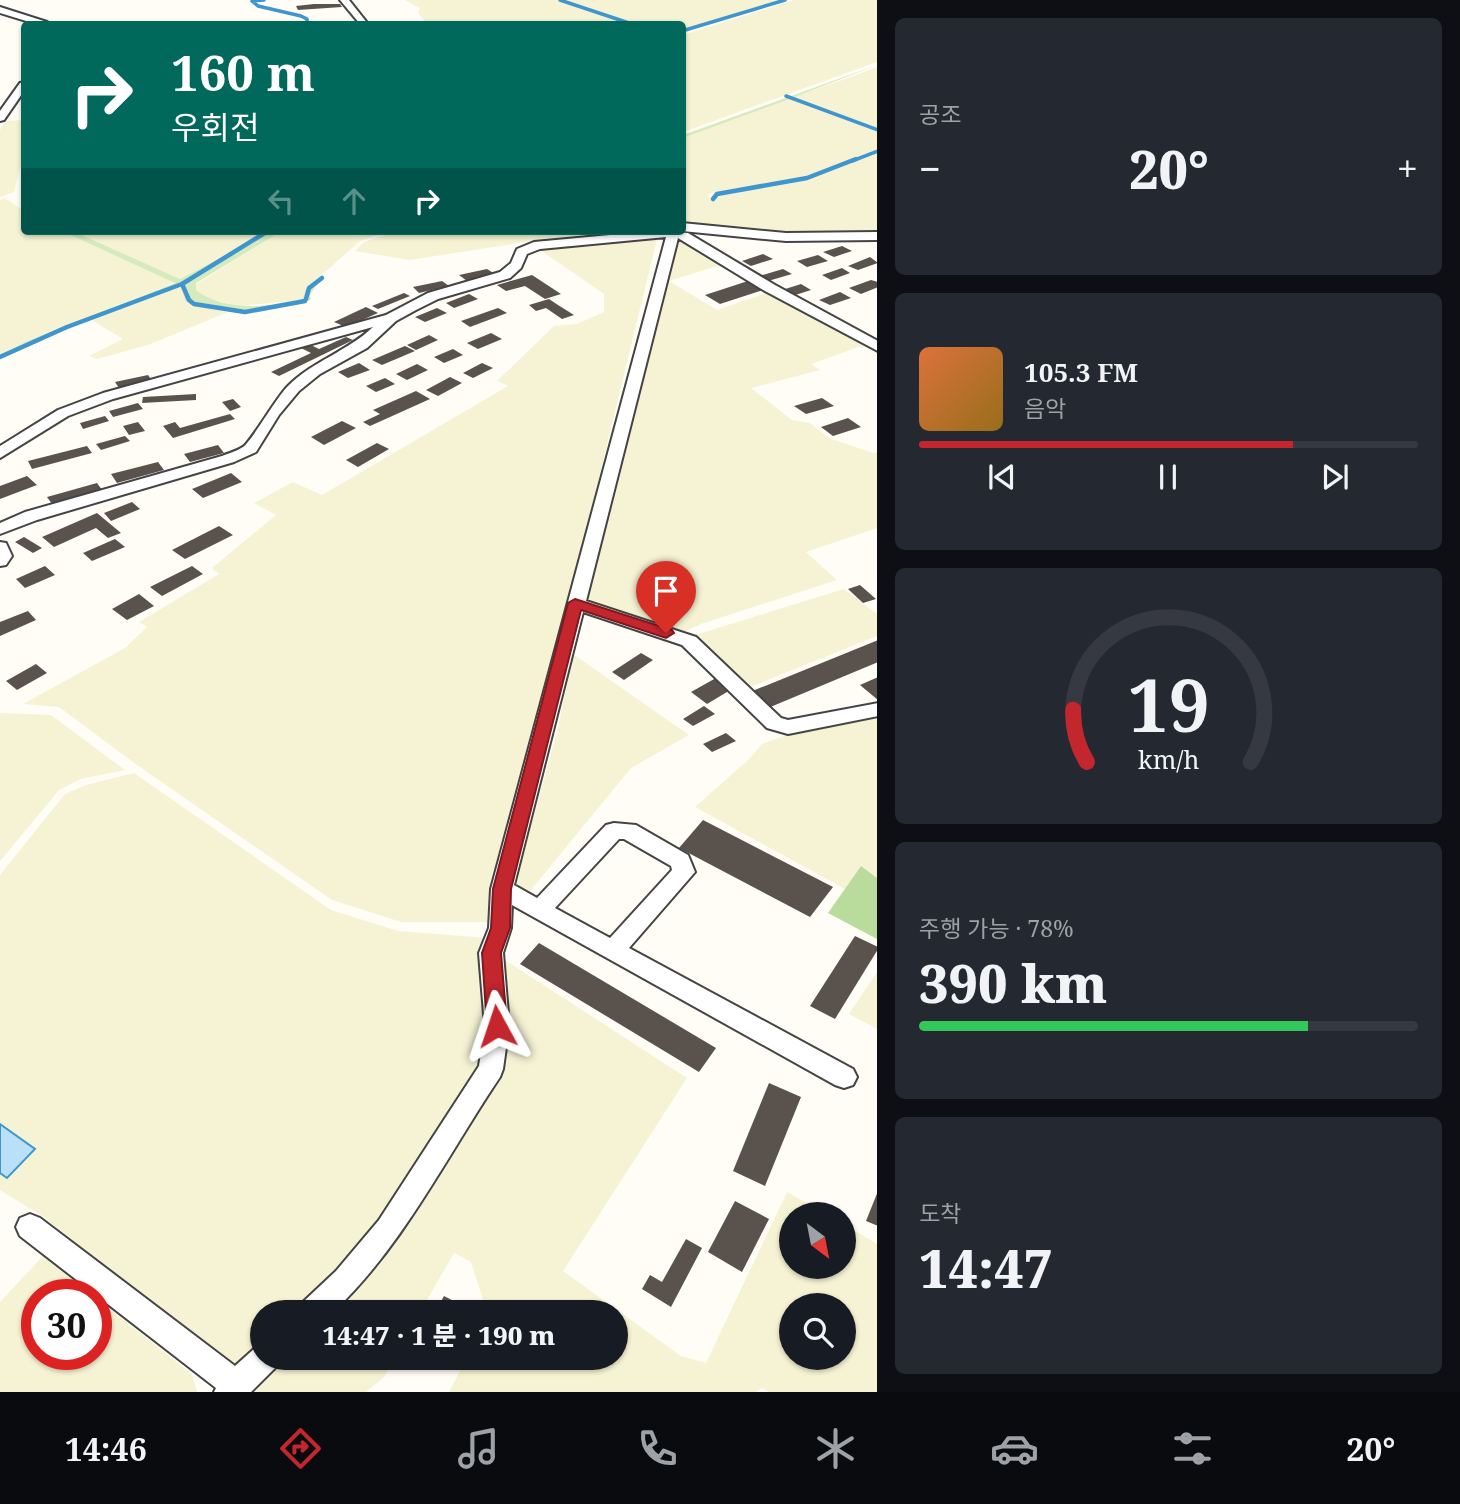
<!DOCTYPE html>
<html lang="ko">
<head>
<meta charset="utf-8">
<style>
  body { margin:0; font-family:"Noto Serif","Noto Sans KR",serif; background:#242831; color:#f1f3f6; height:100vh; display:flex; flex-direction:column; font-size:26px; white-space:nowrap }
  * { box-sizing:border-box; margin:0 }
  p { font-size:23px; color:#9ea1a6 }
  .icon { flex:none; width:38px; height:38px; fill:none; stroke:currentColor; stroke-width:2; stroke-linecap:round; stroke-linejoin:round }
  .map { position:relative; flex:1; overflow:hidden }
  .drawer { display:flex; flex-direction:column; gap:18px; padding:18px; background:#0d0f14; width:583px }
  .drawer>* { flex:none }
  .hud { position:absolute; left:21px; top:21px; width:665px; height:214px; border-radius:7px; box-shadow:0 2px 5px #0004; background:#00695c; color:#fff; overflow:hidden }
  .needle { width:46px; rotate:148deg }
  .buttons { position:absolute; left:779px; top:1202px; display:grid; gap:14px }
  .buttons a { display:grid; place-items:center; width:77px; height:77px; border-radius:50%; background:#171b24; box-shadow:0 2px 5px #0004; font-size:35px }
  .speed { position:absolute; left:21px; top:1279px; display:flex; gap:14px; font-size:35px; font-weight:700; text-align:center }
  .speed>* { display:grid; place-content:center; width:91px; height:91px; border-radius:50%; background:#171b24; box-shadow:0 2px 5px #0004; line-height:1 }
  .speed .limit { border:10px solid #d22; background:#fff; color:#111 }
  .pin { position:absolute; display:grid; place-items:center; width:60px; height:60px; color:#fff; margin:-72px -30px; border-radius:50% 50% 50% 0; rotate:-45deg; box-shadow:0 0 7px #0007 }
  .pin .icon { rotate:45deg }
  .me { position:absolute; width:77px; margin:-38px; rotate:355deg; stroke-linejoin:round; filter:drop-shadow(0 0 5px #0008) }
  .turn { display:flex; align-items:center; gap:24px; height:147px; padding:0 35px; font-size:32px }
  .turn .icon { width:91px; height:91px; stroke-width:2.5 }
  .turn b { display:block; font-size:49px; line-height:60px }
  .lanes { display:flex; align-items:center; height:66px; padding:0 35px; background:#0003; justify-content:center; gap:35px; direction:ltr }
  .lanes .off { opacity:.35 }
  .big { font-size:52px; font-weight:800; line-height:1.1 }
  .drawer .widget { flex:1; display:flex; flex-direction:column; justify-content:center; gap:10px; min-width:0; padding:0 24px; border-radius:10px; background:#242831 }
  .drawer .dial { align-items:center; gap:0 }
  .dial svg { height:182px; overflow:visible; fill:none; stroke:#363941; stroke-width:7; stroke-linecap:round; text-anchor:middle }
  .dial text { fill:#f1f3f6; stroke:none }
  .song { display:flex; align-items:center; gap:21px }
  .cover { width:84px; height:84px; border-radius:10px; background:linear-gradient(135deg,hsl(20 70% 55%),hsl(40 70% 35%)) }
  .played { height:7px; border-radius:4px; background:linear-gradient(90deg,#c4262e 75%,#363941 75%) }
  .keys { display:flex; justify-content:space-around; direction:ltr }
  .heat { display:flex; justify-content:space-between; align-items:center; font-size:38px; direction:ltr }
  .charge { height:10px; border-radius:5px; background:linear-gradient(90deg,#34c759 78%,#363941 0) }
  .trip { position:absolute; left:250px; top:1300px; width:378px; height:70px; border-radius:35px; background:#171b24; box-shadow:0 2px 5px #0004; font-weight:800; line-height:70px; text-align:center }
  .tabs { display:flex; height:112px; justify-content:space-around; align-items:center; background:#090b0e; color:#9ea1a6 }
  .tabs .icon { width:49px; height:49px }
  .tabs .current { color:#c4262e }
  .tabs b { font-size:32px; color:#f1f3f6 }
  main { display:flex; flex:1; min-height:0 }
  .map>svg:first-child { display:block }
</style>
</head>
<body>
<main>
<div class="map">
<svg width="878" height="1392" viewBox="0 0 878 1392">
  <rect width="100%" height="100%" fill="#fffdf5"/>
  <!-- farmland -->
  <g fill="#f6f3d4" fill-rule="evenodd">
    <polygon points="405,0 557,0 629,24 427,24 418,13 420,8"/>
    <polygon points="562,0 782,0 683,30 682,24 634,24"/>
    <polygon points="794,0 877,0 877,62 683,132 683,35"/>
    <polygon points="877,67 877,128 794,97 845,79"/>
    <polygon points="790,99 877,131 877,150 805,177 708,194 710,200 714,200 719,194 807,179 877,153 877,234 783,233 683,223 683,138"/>
    <polygon points="24,120 24,154 14,192 0,197 0,130 5,121"/>
    <polygon points="5,198 24,211 24,231 62,231 176,282 25,342 0,356 0,200"/>
    <polygon points="73,231 263,231 241,247 180,279"/>
    <polygon points="282,231 389,231 360,241 306,289 302,300 238,306 204,297 196,290 196,284"/>
    <polygon points="397,231 655,231 657,233 558,241 532,241 410,260 355,251 364,242"/>
    <polygon points="677,237 723,264 669,281 717,310 769,292 864,345 811,364 820,370 751,388 792,420 810,423 829,438 873,453 877,452 877,528 806,552 837,580 701,624 684,632 586,601 622,468"/>
    <polygon points="657,239 491,922 401,922 332,900 137,765 59,707 23,704 125,648 147,627 139,622 219,574 212,568 276,515 254,503 293,482 322,495 508,386 497,381 554,326 577,324 604,312 604,294 540,250"/>
    <polygon points="181,285 207,308 228,312 148,345 97,359 89,356 123,339 90,319"/>
    <polygon points="844,589 877,614 877,636 748,688 695,635"/>
    <polygon points="573,654 689,735 631,768 530,891 515,885 558,728"/>
    <polygon points="0,713 51,715 125,770 81,779 59,790 0,861"/>
    <polygon points="877,717 877,878 861,866 845,889 695,807 749,759 762,744 795,732"/>
    <polygon points="134,773 331,910 398,931 488,938 485,1065 450,1120 338,1278 301,1312 262,1312 262,1348 236,1365 216,1355 45,1218 0,1190 0,1173 7,1178 35,1149 0,1124 0,875 65,794 86,785"/>
    <path d="M505,960l182,118 -124,193 118,85 25,7 81,-171 39,22h-35v53h53v-43l33,20v148h-108l-7,-4 -6,4h-307l18,-34h149v-46h-129l-16,-50 -17,-9 -34,59h-87l20,-21 109,-166 41,-134zM791,1306h53v52h-53z"/>
    <polygon points="877,972 877,1029 849,1014"/>
    <polygon points="43,1256 93,1295 37,1295 37,1354 96,1354 96,1298 192,1374 197,1392 0,1392 0,1302"/>
    <polygon points="288,1358 395,1358 384,1377 366,1392 255,1392"/>
  </g>
  <!-- green -->
  <g fill="#d5ebbd">
    <polygon points="877,65 795,97 877,128 877,131 790,99 683,138 683,135"/>
    <path d="M62,231h11l107,48 61,-32 22,-16h19l-86,52v7c28,22 73,17 106,10l4,-11 10,-8 -1,3 3,-1 -8,12 1,5 -67,14 -52,-9 -7,-5 -4,-15 -8,2 -104,41 -69,30v-2l25,-14 150,-59z"/>
  </g>
  <!-- forest -->
  <polygon fill="#b9dc9c" points="861,866 877,878 877,939 828,913"/>
  <!-- water -->
  <polygon fill="#b9e0f7" stroke="#3f96cf" stroke-width="2" points="0,1124 35,1149 7,1178 0,1173"/>
  <g fill="none" stroke-linecap="round" stroke-linejoin="round">
    <!-- stream-far1 -->
    <g stroke="#3f96cf" stroke-width="3.5">
      <polyline points="264,0 252,1 258,6 301,16 307,19 307,24"/>
      <polyline points="560,0 632,24"/>
      <polyline points="682,31 785,0"/>
      <polyline points="786,96 878,130"/>
      <polyline points="852,161 878,151"/>
    </g>
    <!-- stream -->
    <g stroke="#3f96cf" stroke-width="4.5">
      <polyline points="713,199 717,194 807,178 856,159"/>
      <polyline points="182,284 189,300 194,304 245,312 305,301"/>
      <polyline points="306,299 309,288 322,278"/>
      <polyline points="0,357 67,327 182,284 268,231"/>
    </g>
  </g>
  <!-- building -->
  <g fill="#5a524d">
    <polygon points="314,4 340,4 342,7 298,10 296,6"/>
    <polygon points="842,246 852,251 834,257 823,252"/>
    <polygon points="763,254 773,259 751,266 742,261"/>
    <polygon points="818,255 828,261 807,267 797,261"/>
    <polygon points="870,257 878,263 858,270 848,266"/>
    <polygon points="842,268 850,273 831,280 822,275"/>
    <polygon points="487,269 495,274 467,281 459,275"/>
    <polygon points="783,269 792,274 768,281 759,276"/>
    <polygon points="532,275 561,294 545,299 525,286 506,291 497,285"/>
    <polygon points="871,280 878,282 878,287 861,294 849,288"/>
    <polygon points="442,281 449,286 419,293 413,287"/>
    <polygon points="748,281 763,290 720,304 705,295"/>
    <polygon points="801,284 811,290 789,297 779,291"/>
    <polygon points="840,292 851,298 830,305 819,300"/>
    <polygon points="404,293 410,296 378,309 372,306"/>
    <polygon points="469,294 478,299 454,308 446,303"/>
    <polygon points="549,299 558,305 574,315 562,319 546,308 536,311 529,305"/>
    <polygon points="366,307 378,313 346,327 334,322"/>
    <polygon points="437,308 447,313 425,322 415,317"/>
    <polygon points="498,308 507,313 470,327 461,321"/>
    <polygon points="491,333 502,339 478,349 467,343"/>
    <polygon points="429,335 438,340 416,350 407,345"/>
    <polygon points="346,337 353,340 279,376 271,372 311,353 299,347 307,343 319,349"/>
    <polygon points="405,346 415,351 382,365 372,360"/>
    <polygon points="453,349 463,355 444,363 434,357"/>
    <polygon points="359,363 370,370 348,378 338,372"/>
    <polygon points="482,363 493,368 473,378 463,373"/>
    <polygon points="417,364 428,370 407,380 396,374"/>
    <polygon points="148,375 152,381 119,388 115,382"/>
    <polygon points="450,377 462,383 438,396 426,390"/>
    <polygon points="385,378 395,384 376,392 366,386"/>
    <polygon points="416,391 430,399 370,426 363,422 380,414 373,410"/>
    <polygon points="196,394 196,400 142,403 143,397"/>
    <polygon points="822,398 834,406 806,414 794,406"/>
    <polygon points="233,399 241,407 230,411 222,402"/>
    <polygon points="138,403 143,409 113,417 109,411"/>
    <polygon points="230,414 235,419 173,438 163,426 175,422 180,428"/>
    <polygon points="105,416 109,421 83,429 80,423"/>
    <polygon points="848,418 861,427 833,436 821,427"/>
    <polygon points="342,421 356,428 324,445 311,437"/>
    <polygon points="138,422 145,431 129,435 123,426"/>
    <polygon points="125,436 130,441 101,450 96,444"/>
    <polygon points="377,443 389,449 358,467 346,460"/>
    <polygon points="218,445 224,453 190,462 184,454"/>
    <polygon points="87,446 92,453 32,469 28,461"/>
    <polygon points="158,462 164,470 117,483 111,474"/>
    <polygon points="231,473 242,482 203,498 192,489"/>
    <polygon points="27,476 37,485 0,499 0,486"/>
    <polygon points="97,483 102,490 52,504 47,497"/>
    <polygon points="132,502 140,509 111,521 104,513"/>
    <polygon points="97,513 121,533 108,538 96,528 54,547 42,537"/>
    <polygon points="219,526 233,535 185,559 172,550"/>
    <polygon points="24,537 42,548 33,553 15,542"/>
    <polygon points="115,539 125,547 92,561 83,553"/>
    <polygon points="45,566 55,575 25,588 16,579"/>
    <polygon points="192,566 203,574 162,596 150,587"/>
    <polygon points="860,585 876,599 863,603 848,589"/>
    <polygon points="139,594 154,606 127,620 112,609"/>
    <polygon points="28,611 36,620 0,636 0,622"/>
    <polygon points="878,640 878,662 768,708 750,692"/>
    <polygon points="641,653 653,660 624,680 612,672"/>
    <polygon points="36,664 47,673 17,690 6,681"/>
    <polygon points="878,677 878,700 860,685"/>
    <polygon points="716,678 732,689 707,704 691,692"/>
    <polygon points="704,706 715,714 693,726 683,719"/>
    <polygon points="726,733 736,741 712,752 703,744"/>
    <polygon points="703,820 833,887 810,917 679,848"/>
    <polygon points="855,936 878,947 878,949 835,1019 810,1006"/>
    <polygon points="539,943 716,1048 699,1072 520,964"/>
    <polygon points="769,1083 801,1097 765,1186 733,1171"/>
    <polygon points="878,1191 878,1226 866,1221"/>
    <polygon points="735,1201 769,1219 742,1272 708,1252"/>
    <polygon points="686,1239 702,1248 671,1307 642,1289 650,1275 662,1282"/>
    <polygon points="444,1296 475,1312 435,1312"/>
    <polygon points="421,1358 450,1358 444,1370"/>
  </g>
  <g fill="none" stroke-linecap="round" stroke-linejoin="round">
    <defs>
      <g id="street">
        <polygon points="340,0 349,0 368,24 360,24"/>
        <polygon points="0,7 47,22 49,24 36,24 0,13"/>
        <polygon points="24,82 24,91 4,120 0,121 0,111 20,83"/>
        <polygon points="682,223 786,233 878,232 878,240 786,241 682,231"/>
        <path d="M654,231l34,2 87,52 103,56v10l-113,-60 -87,-53 -92,363 110,36 85,81 7,2 90,-17v13l-90,18 -21,-6 -85,-83 -99,-33 -69,273 23,13 69,-73 8,-2 22,2 52,30 7,17 -66,76 224,121 4,8 -4,8 -9,3 -9,-3 -323,-180 -1,23 -8,25 6,73 -6,43 -3,8c-54,80 -96,168 -167,235h-34l4,-10 33,-31 43,-51 100,-154 6,-40 -6,-73 10,-25 2,-39 175,-652 -126,12 -13,5 -6,14 -11,10 -72,21 -22,11 -20,11 -29,27 -47,26 -21,17 -20,24 -23,37 -22,10 -197,58 -37,14v-11l25,-11 197,-56c7,-3 15,-5 21,-9 8,-5 33,-49 45,-61 25,-25 60,-35 85,-59l-260,72 -45,17 -68,42v-12l58,-36 45,-17 283,-78 42,-22 72,-21 11,-9 6,-14 17,-7zM619,839h5l47,27 1,4 -62,68 -55,-30z"/>
        <polygon points="0,542 6,543 12,556 6,565 0,566"/>
        <polygon points="30,1214 40,1218 235,1366 255,1348 262,1344 262,1358 280,1358 275,1368 251,1392 214,1392 216,1388 20,1236 16,1227 20,1218"/>
      </g>
    </defs>
    <!-- street casing -->
    <use href="#street" stroke="#444" stroke-width="4"/>
    <!-- street -->
    <use href="#street" fill="#fff" fill-rule="evenodd"/>
  </g>
  <!-- route -->
  <polygon fill="#c4262e" stroke="#7f191e" stroke-width="2" points="575,599 672,630 674,633 666,638 581,610 511,889 510,928 501,953 507,1026 504,1032 497,1034 490,1032 487,1026 482,953 491,928 493,889 568,603"/>
</svg>
<div class="buttons">
<a><svg class="needle" viewBox="-14 -14 28 28"><path d="M0-13l5 13h-10z" fill="#e53935"/><path d="M0 13l5-13h-10z" fill="#9ea1a6"/></svg></a>
<a><svg class="icon" aria-label="search" viewBox="0 0 24 24"><circle cx="10" cy="10" r="6"/><path d="M15 15l6 6"/></svg></a>
</div>
<div class="speed"><div class="limit">30</div></div>
<div class="pin" style="left:666px;top:633px;background:#d93025"><svg class="icon" aria-label="arrive" viewBox="0 0 24 24"><path d="M6 21V4h12l-3 4 3 4H6"/></svg></div>
<svg class="me" style="left:497px;top:1026px" viewBox="-20 -20 40 40"><path d="M0-17L14 15 0 8-14 15z" fill="#c4262e" stroke="#fff" stroke-width="4"/></svg>
<div class="trip">14:47 · 1 분 · 190 m</div>
<div class="hud">
<div class="turn"><svg class="icon" aria-label="right" viewBox="0 0 24 24"><path d="M7 20v-9h11M14 6l5 5-5 5"/></svg><div><b>160 m</b>우회전</div></div>
<div class="lanes"><svg class="icon off" aria-label="left" viewBox="0 0 24 24"><path d="M17 20v-9H6M10 6l-5 5 5 5"/></svg><svg class="icon off" aria-label="ahead" viewBox="0 0 24 24"><path d="M12 20V5M6 11l6-6 6 6"/></svg><svg class="icon" aria-label="right" viewBox="0 0 24 24"><path d="M7 20v-9h11M14 6l5 5-5 5"/></svg></div>
</div>
</div>
<section class="drawer">
<div class="widget"><p>공조</p>
<div class="heat"><a>−</a><b class="big">20°</b><a>+</a></div>
</div>
<div class="widget">
<div class="song"><i class="cover"></i><div><b>105.3 FM</b><p>음악</p></div></div>
<div class="played"></div>
<div class="keys"><svg class="icon" aria-label="previous" viewBox="0 0 24 24"><path d="M18 5L8 12l10 7zM5 5v14"/></svg><svg class="icon" aria-label="pause" viewBox="0 0 24 24"><path d="M8 5v14M16 5v14"/></svg><svg class="icon" aria-label="next" viewBox="0 0 24 24"><path d="M6 5l10 7-10 7zM19 5v14"/></svg></div>
</div>
<div class="widget dial"><svg viewBox="0 0 100 80">
<path d="M14 69A42 42 0 1 1 86 69"/>
<path d="M14 69A42 42 0 0 1 8 46" stroke="#c4262e"/>
<text x="50" y="56" font-size="32" font-weight="700">19</text>
<text x="50" y="72" font-size="11">km/h</text>
</svg></div>
<div class="widget"><p>주행 가능 · 78%</p><b class="big">390 km</b><div class="charge"></div></div>
<div class="widget"><p>도착</p><b class="big">14:47</b></div>
</section>
</main>
<nav class="tabs">
<b>14:46</b>
<svg class="icon current" aria-label="directions" viewBox="0 0 24 24"><path d="M12 3l9 9-9 9-9-9zM9 14v-3h6M13 9l2 2-2 2"/></svg>
<svg class="icon" aria-label="music" viewBox="0 0 24 24"><path d="M9 18V5l10-2v13"/><circle cx="6" cy="18" r="3"/><circle cx="16" cy="16" r="3"/></svg>
<svg class="icon" aria-label="phone" viewBox="0 0 24 24"><path d="M5 4h4l2 5-3 2q2 4 5 5l2-3 5 2v4C11 20 4 13 5 4z"/></svg>
<svg class="icon" aria-label="climate" viewBox="0 0 24 24"><path d="M12 3v18M4 7l16 10M4 17L20 7"/></svg>
<svg class="icon" aria-label="car" viewBox="0 0 24 24"><path d="M5 17H2v-5l4-1 3-4h7l3 4 3 1v5h-3M9 17h6M6 11h13"/><circle cx="7" cy="17" r="2"/><circle cx="17" cy="17" r="2"/></svg>
<svg class="icon" aria-label="filters" viewBox="0 0 24 24"><path d="M4 7h16M4 17h16"/><circle cx="9" cy="7" r="2"/><circle cx="15" cy="17" r="2"/></svg>
<b>20°</b>
</nav>
</body>
</html>
